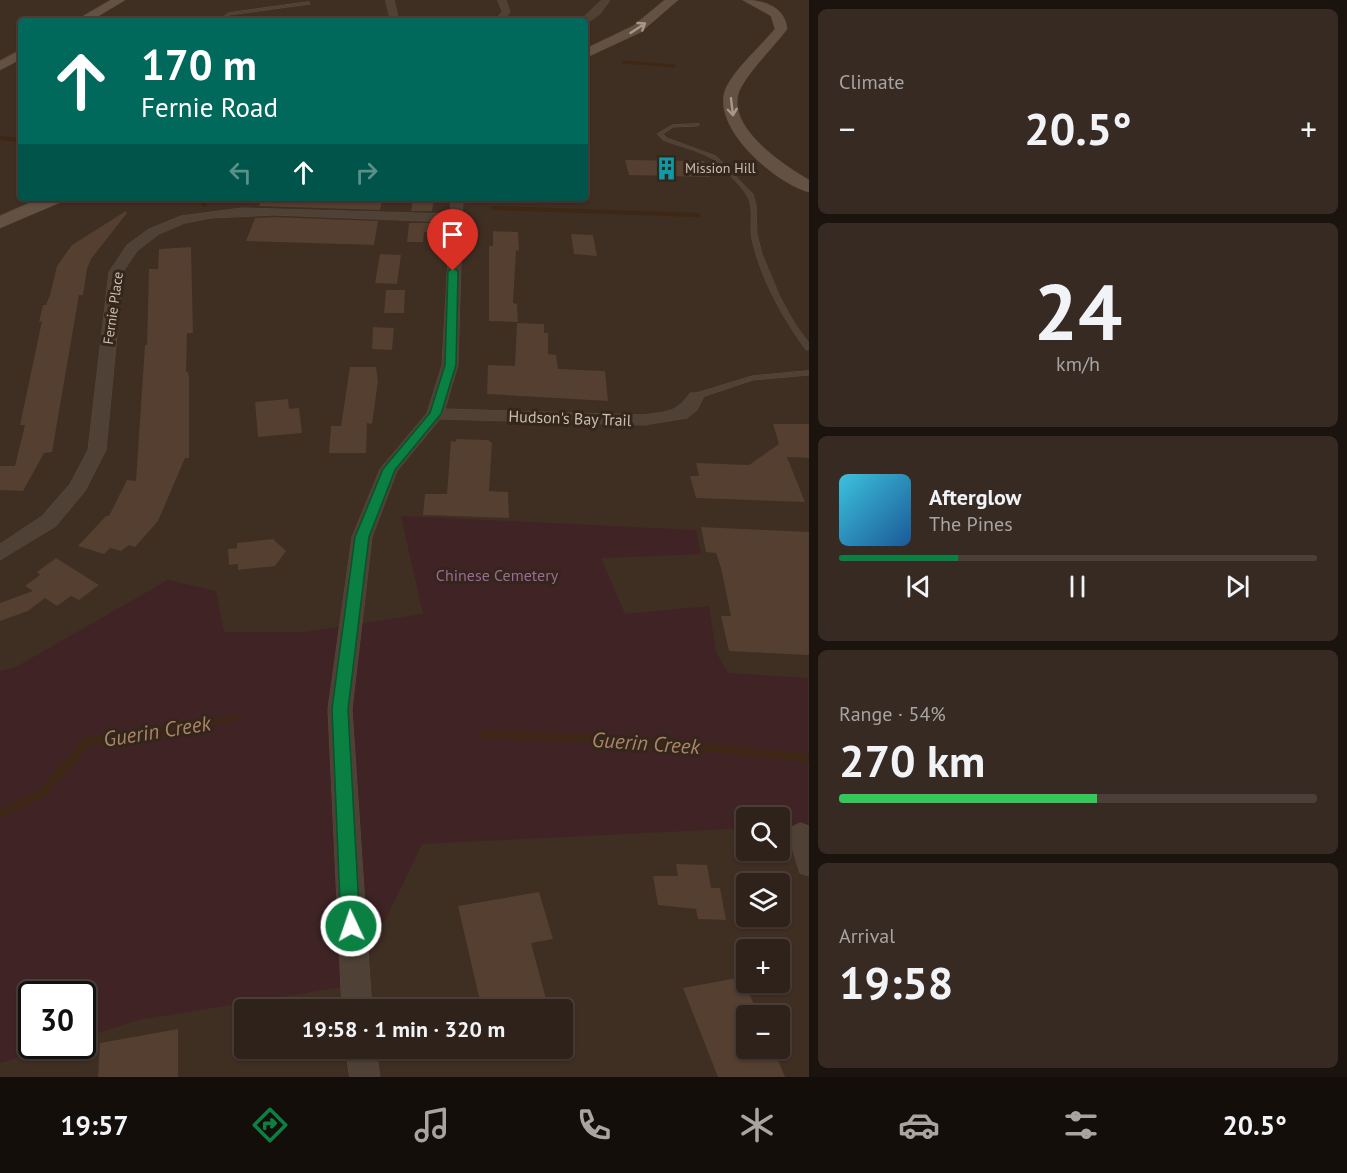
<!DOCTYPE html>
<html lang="en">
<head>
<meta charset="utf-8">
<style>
  body { margin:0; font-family:"PT Sans",sans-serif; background:#372a23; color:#f1f3f6; height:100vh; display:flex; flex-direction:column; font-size:22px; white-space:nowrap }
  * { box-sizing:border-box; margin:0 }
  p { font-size:20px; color:#a7a4a2 }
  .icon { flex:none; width:33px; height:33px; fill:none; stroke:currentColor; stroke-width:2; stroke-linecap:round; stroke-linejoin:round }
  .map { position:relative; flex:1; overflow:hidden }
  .details { display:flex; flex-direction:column; gap:9px; padding:9px; background:#1a130e; width:538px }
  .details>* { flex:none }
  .banner { position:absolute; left:18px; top:18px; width:570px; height:183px; border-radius:6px; box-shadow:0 2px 4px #0004,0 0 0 2px #4a3f39; background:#00695c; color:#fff; overflow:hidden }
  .controls { position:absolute; left:736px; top:807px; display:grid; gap:12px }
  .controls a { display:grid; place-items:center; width:54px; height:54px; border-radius:6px; background:#2f221a; box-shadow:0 2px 4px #0004,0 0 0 2px #4a3f39; font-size:30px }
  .speed { position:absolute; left:18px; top:981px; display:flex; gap:12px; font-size:30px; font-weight:700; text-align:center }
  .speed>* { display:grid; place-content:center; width:78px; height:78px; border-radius:50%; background:#2f221a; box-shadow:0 2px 4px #0004,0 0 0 2px #4a3f39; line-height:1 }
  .speed .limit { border:3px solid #111; border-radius:9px; background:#fff; color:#111 }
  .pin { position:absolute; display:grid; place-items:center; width:51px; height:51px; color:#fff; margin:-62px -26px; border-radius:50% 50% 50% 0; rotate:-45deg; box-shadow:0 0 6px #0007 }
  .pin .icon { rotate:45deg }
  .me { position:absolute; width:66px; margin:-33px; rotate:357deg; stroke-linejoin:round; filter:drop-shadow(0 0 4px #0008) }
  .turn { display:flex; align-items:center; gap:21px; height:126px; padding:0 24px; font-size:27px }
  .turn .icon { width:78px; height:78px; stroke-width:2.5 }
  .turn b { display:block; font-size:42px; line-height:51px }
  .lanes { display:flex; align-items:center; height:57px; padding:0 24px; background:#0003; justify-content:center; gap:30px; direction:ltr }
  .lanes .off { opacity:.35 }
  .big { font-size:45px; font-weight:700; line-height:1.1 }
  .details .card { flex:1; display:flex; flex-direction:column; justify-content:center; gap:9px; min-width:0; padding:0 21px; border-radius:9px; background:#372a23 }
  .details .dial { align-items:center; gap:0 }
  .dial b { font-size:78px; line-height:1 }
  .song { display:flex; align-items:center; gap:18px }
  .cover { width:72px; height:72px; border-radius:9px; background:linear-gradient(135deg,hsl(190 70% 55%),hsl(210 70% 35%)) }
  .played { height:6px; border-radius:3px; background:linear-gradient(90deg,#0b8043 25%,#4a3f39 25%) }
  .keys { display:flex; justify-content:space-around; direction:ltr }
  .heat { display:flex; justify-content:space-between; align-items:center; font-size:33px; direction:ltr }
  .charge { height:9px; border-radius:4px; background:linear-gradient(90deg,#34c759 54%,#4a3f39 0) }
  .trip { position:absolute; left:234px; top:999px; width:339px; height:60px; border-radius:6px; background:#2f221a; box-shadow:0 2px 4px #0004,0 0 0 2px #4a3f39; font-weight:700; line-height:60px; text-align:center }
  .dock { display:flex; height:96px; justify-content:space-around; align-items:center; background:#130e0a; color:#a7a4a2 }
  .dock .icon { width:42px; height:42px }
  .dock .on { color:#0b8043 }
  .dock b { font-size:27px; color:#f1f3f6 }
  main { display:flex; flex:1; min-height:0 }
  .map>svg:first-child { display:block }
</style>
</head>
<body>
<main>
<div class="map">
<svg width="809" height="1077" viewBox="0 0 809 1077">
  <rect width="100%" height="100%" fill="#3f2e22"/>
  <!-- green -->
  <polygon fill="#402425" points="401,516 696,530 701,554 601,558 625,614 709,606 716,652 728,673 808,678 808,831 780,830 780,818 747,818 747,828 422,844 354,985 138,1020 83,1038 82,994 32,994 32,1046 57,1046 0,1063 0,671 16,667 168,580 216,591 224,632 305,632 423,614"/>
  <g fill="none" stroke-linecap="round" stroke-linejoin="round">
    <!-- stream-far3 -->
    <polyline stroke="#3e2714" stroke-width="3" points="624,62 674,66"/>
    <!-- stream-far2 -->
    <g stroke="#3e2714" stroke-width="4">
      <polyline points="0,138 21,140"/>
      <polyline points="198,198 205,205"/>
      <polyline points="493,208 698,215"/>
    </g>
    <!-- stream-far1 -->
    <g stroke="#3e2714" stroke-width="6">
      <polyline points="483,734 508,735"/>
      <polyline points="130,735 235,718"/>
    </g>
    <!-- stream -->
    <g stroke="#3e2714" stroke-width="8">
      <polyline points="483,734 632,740 809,758"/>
      <polyline points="0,814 42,793 87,742 139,734"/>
    </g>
  </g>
  <!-- building -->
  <g fill="#543f30">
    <polygon points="625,160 704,161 710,177 629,175"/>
    <polygon points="262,198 383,198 380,210 259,206"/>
    <polygon points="413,198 434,198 432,211 411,211"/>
    <polygon points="126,211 127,213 91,259 87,269 83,295 79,295 52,452 44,453 23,491 0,490 0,466 15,466 25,425 20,425 42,321 39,322 43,305 46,305 50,295 57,266 72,245"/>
    <polygon points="274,217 378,221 374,245 246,241 255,218"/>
    <polygon points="409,223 431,223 430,233 424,232 423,242 407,242"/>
    <polygon points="493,231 518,232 519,250 516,251 513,303 517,304 518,322 489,321 489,246 493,246"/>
    <polygon points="571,234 593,235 597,256 574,254"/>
    <polygon points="191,247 193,333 187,333 186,372 188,372 189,378 189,458 185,458 158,521 135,547 129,545 121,551 110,548 104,554 78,546 106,516 109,516 127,480 136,481 145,345 147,345 149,269 158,269 159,249"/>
    <polygon points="380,254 401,255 397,284 375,283"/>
    <polygon points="386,290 405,290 404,313 384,313"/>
    <polygon points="517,323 544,324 544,333 548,333 548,354 556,355 558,369 605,371 608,401 487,394 488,365 515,366"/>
    <polygon points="373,327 394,328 392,350 372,349"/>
    <polygon points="350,367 376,367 378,381 372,424 367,423 366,453 329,453 331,426 341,426"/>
    <polygon points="288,399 289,409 299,408 302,433 258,437 255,402"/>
    <polygon points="773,424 809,424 809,458 787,457 805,502 696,498 690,476 699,476 696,463 749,465 779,444"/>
    <polygon points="456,439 488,440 492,443 489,491 508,492 509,518 423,515 425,494 447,494 451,441 456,442"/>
    <polygon points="701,527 809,532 809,655 729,651 721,616 731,616 721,568 716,553 706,552"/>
    <polygon points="273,539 286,551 275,566 238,570 238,564 229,565 228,549 237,548 237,543"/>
    <polygon points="56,558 99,585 79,600 71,596 57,606 45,598 28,611 0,621 0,603 33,591 25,586 40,575 37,572"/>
    <polygon points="676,864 707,865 711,888 720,888 726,920 698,919 696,909 658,905 653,876 678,876"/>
    <polygon points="539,892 553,939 531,943 549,1010 482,1010 458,906"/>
    <polygon points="742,977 759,1016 747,1016 747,1048 773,1048 785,1077 718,1077 683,988"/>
    <polygon points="178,1029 178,1077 98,1077 100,1043"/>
  </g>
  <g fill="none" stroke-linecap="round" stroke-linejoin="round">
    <defs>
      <g id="lane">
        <polygon points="309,2 310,4 229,15 222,21 218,21 228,13"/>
        <path d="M699,124v1l-2,1 -24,1 -10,7 4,4 49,18 37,38 3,11 1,29 5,20 18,43 15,27 14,19v7h-3c-24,-33 -45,-71 -54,-111 -3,-14 3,-34 -6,-45 -4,-7 -29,-33 -35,-36 -14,-8 -33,-12 -48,-18l-6,-6 15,-9z"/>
        <polygon points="809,371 809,375 753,380 699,398 696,398 692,396 693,394 752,376"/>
      </g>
      <g id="street">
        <polygon points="386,0 394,0 399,21 391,21"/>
        <polygon points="498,0 506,0 510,12 503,21 494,21 502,12"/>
        <polygon points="602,0 610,0 600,14 587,23 580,21"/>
        <path d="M451,198h12l-5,167 -13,44 199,6c24,-4 32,-2 46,-22h12l2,3 -7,14 -10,8 -43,7 -204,-6 -43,52 -25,66 -20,172 20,301h-30l-14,-301 24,-172 28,-68 47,-56 15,-48 8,-143 -176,-7 -63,3 -26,5 -26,11 -22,17 -14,21 -17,178 -21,41 -29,35 -56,34v-16l42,-28 28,-32 18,-34 21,-178 18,-27 22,-16 32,-13 61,-8 208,6z"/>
        <polygon points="801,823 809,826 809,876 800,873 788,835 792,827"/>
        <polygon points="346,1048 376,1048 380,1077 350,1077"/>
      </g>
      <g id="secondary">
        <polygon points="111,0 125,0 90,21 75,21"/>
        <polygon points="665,0 678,0 641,32 585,58 585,49 633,26"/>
        <path d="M743,0c20,0 42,6 44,29 -14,19 -34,37 -46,58 -20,37 42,78 68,93v12c-33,-8 -102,-67 -82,-106 10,-19 34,-40 48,-57l-4,-13z"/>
        <polygon points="21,50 21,59 0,70 0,61"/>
        <polygon points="41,198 64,198 61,202 0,228 0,216"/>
      </g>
    </defs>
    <!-- lane casing -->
    <use href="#lane" stroke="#584a3f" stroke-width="1"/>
    <!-- street casing -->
    <use href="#street" stroke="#584a3f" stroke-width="1"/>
    <!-- secondary casing -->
    <use href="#secondary" stroke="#584a3f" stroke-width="1"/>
    <!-- lane -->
    <use href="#lane" fill="#4f4136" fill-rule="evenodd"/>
    <!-- street -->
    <use href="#street" fill="#4f4136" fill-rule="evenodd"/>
    <!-- secondary -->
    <use href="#secondary" fill="#635243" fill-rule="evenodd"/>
  </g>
  <!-- one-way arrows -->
  <defs><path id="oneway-shaft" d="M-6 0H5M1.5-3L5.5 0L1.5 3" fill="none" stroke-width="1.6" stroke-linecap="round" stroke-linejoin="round" transform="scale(1.5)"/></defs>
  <g stroke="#a6988b">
    <use href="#oneway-shaft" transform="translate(638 28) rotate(-33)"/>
    <use href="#oneway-shaft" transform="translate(732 107) rotate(83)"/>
  </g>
  <!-- route -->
  <polygon fill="#0b8043" stroke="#07532c" stroke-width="1.5" points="453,268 458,271 456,365 441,414 395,470 369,537 348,709 360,926 358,932 351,935 344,932 341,926 332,709 355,537 383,469 430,413 445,365 448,271"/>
  <!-- icons -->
  <defs>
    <symbol id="building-bare" viewBox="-9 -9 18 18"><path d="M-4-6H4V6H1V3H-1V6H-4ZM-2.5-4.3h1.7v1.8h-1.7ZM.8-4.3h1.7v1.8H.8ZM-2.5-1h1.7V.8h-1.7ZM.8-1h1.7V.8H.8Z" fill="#0f9aa8" stroke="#34261b" stroke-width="2.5" paint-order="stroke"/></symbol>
  </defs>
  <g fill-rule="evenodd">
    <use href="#building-bare" x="650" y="152" width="33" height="33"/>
  </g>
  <g text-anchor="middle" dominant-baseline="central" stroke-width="6" stroke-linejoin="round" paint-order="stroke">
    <!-- far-poi labels -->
    <g font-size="14" fill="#cabdb2" stroke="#34261b" text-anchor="start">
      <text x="685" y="168">Mission Hill</text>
    </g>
    <!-- far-street labels -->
    <g font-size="14" fill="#cabdb2" stroke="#34261b">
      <text transform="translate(113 308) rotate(-82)">Fernie Place</text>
    </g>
    <!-- street labels -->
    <g font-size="16" fill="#cabdb2" stroke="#34261b">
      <text transform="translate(570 418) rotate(2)">Hudson's Bay Trail</text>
    </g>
    <!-- park labels -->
    <g font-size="16" fill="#9d6799" stroke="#34261b">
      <text x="497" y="575">Chinese Cemetery</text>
    </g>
    <!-- near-water labels -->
    <g font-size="21" font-style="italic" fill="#ac8568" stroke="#34261b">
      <text transform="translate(157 731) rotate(-9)">Guerin Creek</text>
      <text transform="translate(646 743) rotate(4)">Guerin Creek</text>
    </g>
  </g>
</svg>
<div class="controls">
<a><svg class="icon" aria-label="search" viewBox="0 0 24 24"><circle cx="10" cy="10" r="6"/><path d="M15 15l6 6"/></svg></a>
<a><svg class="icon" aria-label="layers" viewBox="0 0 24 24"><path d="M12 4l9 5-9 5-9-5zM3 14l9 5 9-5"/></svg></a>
<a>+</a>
<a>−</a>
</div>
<div class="speed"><div class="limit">30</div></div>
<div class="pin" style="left:453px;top:271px;background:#d93025"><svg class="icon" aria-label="arrive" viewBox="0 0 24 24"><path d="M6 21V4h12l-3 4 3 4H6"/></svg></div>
<svg class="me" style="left:351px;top:926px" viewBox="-20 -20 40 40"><circle r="17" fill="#0b8043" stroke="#fff" stroke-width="3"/><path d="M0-11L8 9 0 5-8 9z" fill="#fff"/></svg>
<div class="trip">19:58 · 1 min · 320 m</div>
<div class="banner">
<div class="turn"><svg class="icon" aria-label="ahead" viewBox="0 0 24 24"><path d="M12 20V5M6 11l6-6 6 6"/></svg><div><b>170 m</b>Fernie Road</div></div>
<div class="lanes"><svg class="icon off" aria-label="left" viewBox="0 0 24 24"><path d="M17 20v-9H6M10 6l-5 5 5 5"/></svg><svg class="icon" aria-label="ahead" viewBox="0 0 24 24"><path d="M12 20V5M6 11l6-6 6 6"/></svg><svg class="icon off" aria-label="right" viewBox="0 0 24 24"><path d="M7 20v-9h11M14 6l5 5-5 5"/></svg></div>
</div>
</div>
<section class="details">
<div class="card"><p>Climate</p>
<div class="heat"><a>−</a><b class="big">20.5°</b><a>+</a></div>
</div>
<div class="card dial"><b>24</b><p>km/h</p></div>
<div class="card">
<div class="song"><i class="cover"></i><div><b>Afterglow</b><p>The Pines</p></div></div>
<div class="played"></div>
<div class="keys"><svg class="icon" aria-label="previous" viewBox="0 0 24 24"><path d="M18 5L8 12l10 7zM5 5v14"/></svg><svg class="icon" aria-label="pause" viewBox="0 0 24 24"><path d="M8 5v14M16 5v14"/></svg><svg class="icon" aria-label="next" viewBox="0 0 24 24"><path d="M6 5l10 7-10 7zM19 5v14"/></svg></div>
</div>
<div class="card"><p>Range · 54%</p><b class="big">270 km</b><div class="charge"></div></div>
<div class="card"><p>Arrival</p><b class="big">19:58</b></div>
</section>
</main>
<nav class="dock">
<b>19:57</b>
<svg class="icon on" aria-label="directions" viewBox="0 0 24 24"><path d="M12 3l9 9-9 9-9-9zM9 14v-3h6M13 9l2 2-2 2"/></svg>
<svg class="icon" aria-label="music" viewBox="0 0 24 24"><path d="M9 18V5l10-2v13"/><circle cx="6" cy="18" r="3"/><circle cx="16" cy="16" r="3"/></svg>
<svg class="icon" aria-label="phone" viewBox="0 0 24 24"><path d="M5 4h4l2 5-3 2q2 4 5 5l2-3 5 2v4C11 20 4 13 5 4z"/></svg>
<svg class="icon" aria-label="climate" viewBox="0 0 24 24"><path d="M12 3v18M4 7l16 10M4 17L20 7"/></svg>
<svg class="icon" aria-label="car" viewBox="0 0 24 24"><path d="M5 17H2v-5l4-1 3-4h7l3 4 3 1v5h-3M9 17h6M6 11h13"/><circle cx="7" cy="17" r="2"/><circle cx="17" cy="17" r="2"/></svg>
<svg class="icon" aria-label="filters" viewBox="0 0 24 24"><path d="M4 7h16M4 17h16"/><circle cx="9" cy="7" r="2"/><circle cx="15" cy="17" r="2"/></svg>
<b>20.5°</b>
</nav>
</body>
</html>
